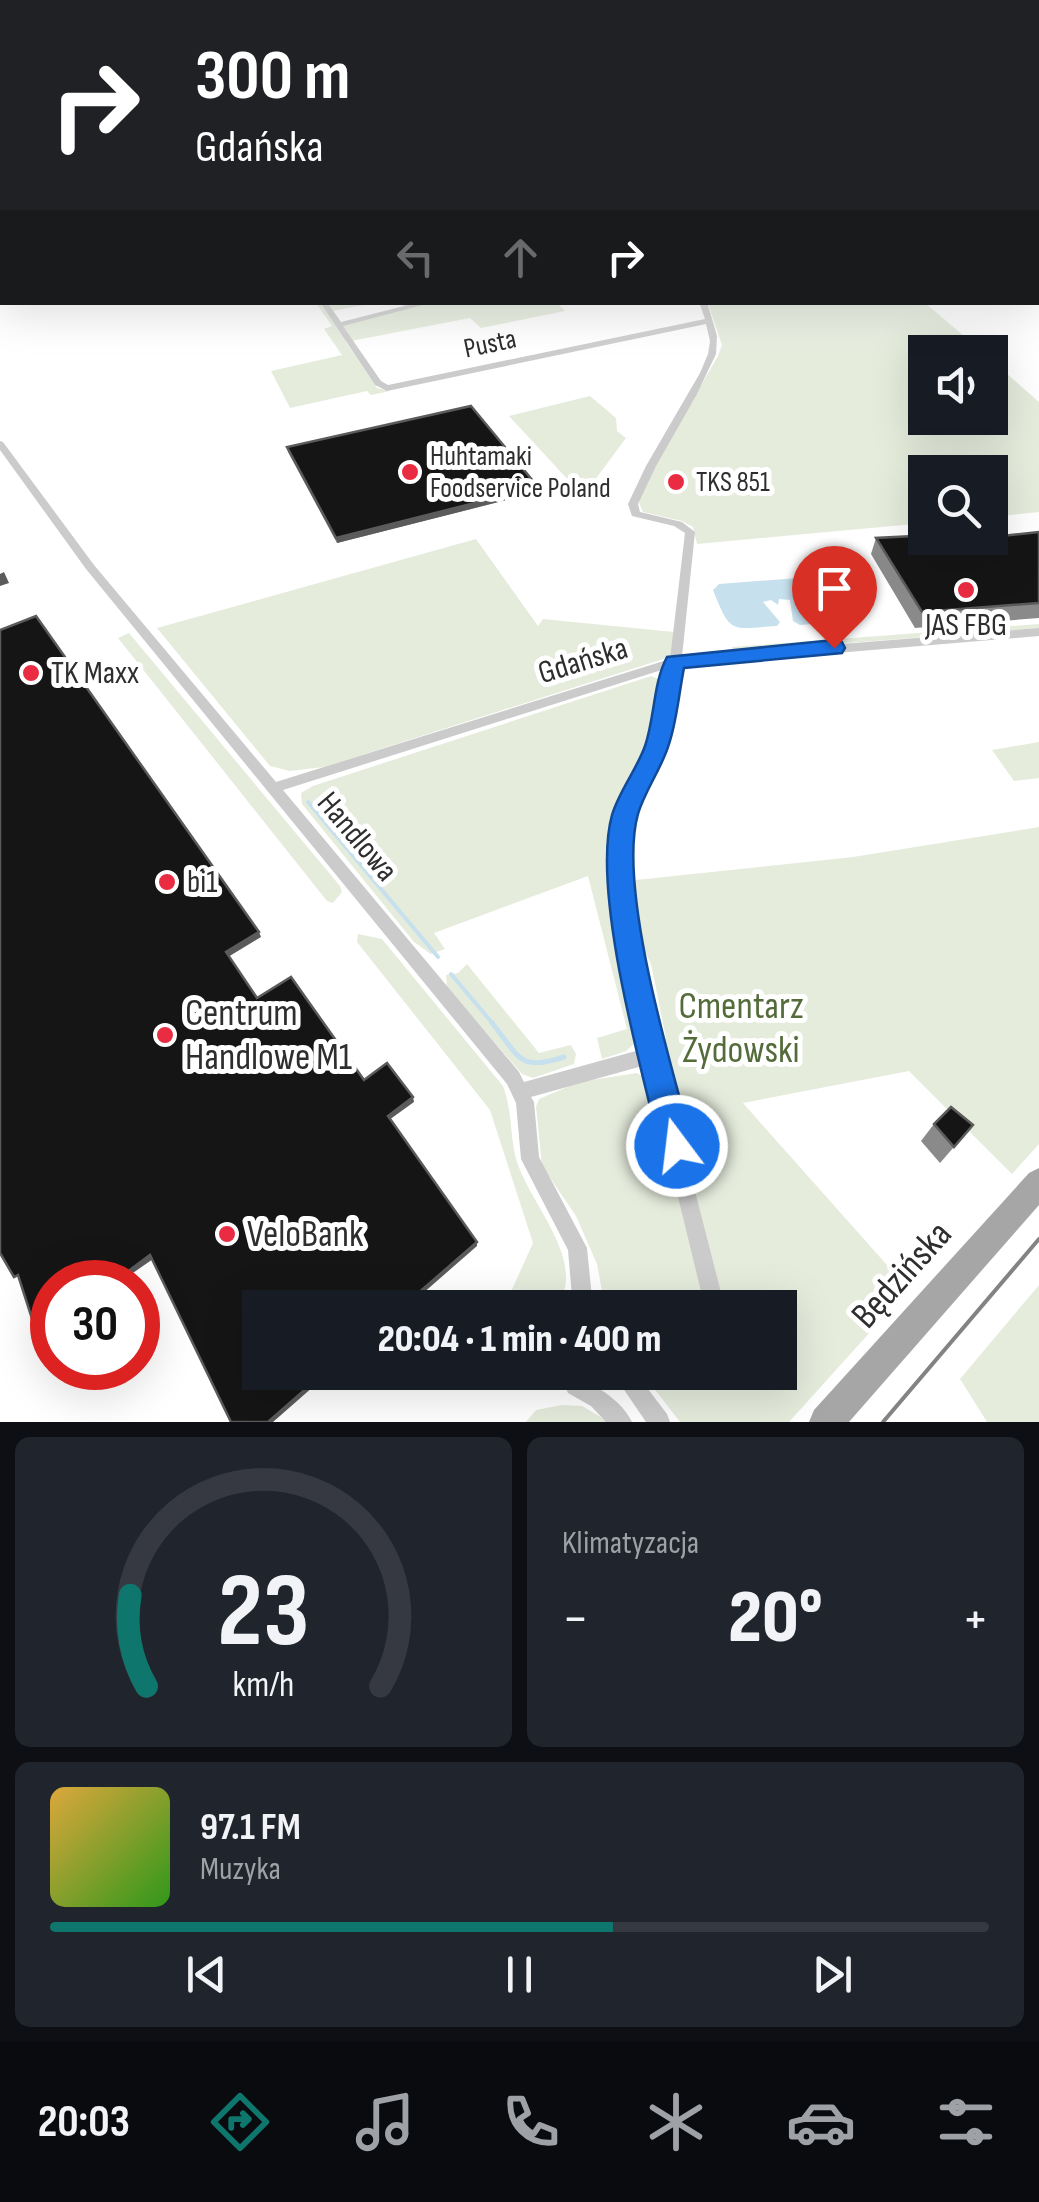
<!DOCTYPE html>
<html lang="pl">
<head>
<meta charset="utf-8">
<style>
  body { margin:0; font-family:"Sofia Sans Condensed",sans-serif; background:#20242c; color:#f1f3f6; height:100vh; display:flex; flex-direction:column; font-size:38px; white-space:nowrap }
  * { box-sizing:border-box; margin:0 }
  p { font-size:32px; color:#9ea1a6 }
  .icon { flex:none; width:55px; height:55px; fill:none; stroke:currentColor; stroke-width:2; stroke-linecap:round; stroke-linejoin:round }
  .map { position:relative; height:1422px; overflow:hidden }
  .side { display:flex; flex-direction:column; gap:15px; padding:15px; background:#0d0f14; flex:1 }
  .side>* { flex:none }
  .hud { position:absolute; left:0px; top:0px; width:1040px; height:305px; box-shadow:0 10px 40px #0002; background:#202124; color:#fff; overflow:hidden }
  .tools { position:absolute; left:908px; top:335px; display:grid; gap:20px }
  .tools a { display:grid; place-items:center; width:100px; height:100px; border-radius:0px; background:#171b24; box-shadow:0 10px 40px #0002; font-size:50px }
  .speed { position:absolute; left:30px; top:1260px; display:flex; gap:20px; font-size:50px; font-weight:700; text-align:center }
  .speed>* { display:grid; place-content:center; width:130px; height:130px; border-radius:50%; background:#171b24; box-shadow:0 10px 40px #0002; line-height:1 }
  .speed .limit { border:15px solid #d22; background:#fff; color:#111 }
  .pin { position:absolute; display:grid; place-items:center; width:85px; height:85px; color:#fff; margin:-102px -42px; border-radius:50% 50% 50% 0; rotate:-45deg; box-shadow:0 0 10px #0007 }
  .pin .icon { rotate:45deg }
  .me { position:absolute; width:110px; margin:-55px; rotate:345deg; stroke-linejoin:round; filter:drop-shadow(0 0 8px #0008) }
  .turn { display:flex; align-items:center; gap:35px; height:210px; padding:0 30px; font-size:45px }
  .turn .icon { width:130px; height:130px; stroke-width:2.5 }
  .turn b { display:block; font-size:70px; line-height:85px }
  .lanes { display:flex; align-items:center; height:95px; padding:0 30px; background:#0003; justify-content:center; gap:50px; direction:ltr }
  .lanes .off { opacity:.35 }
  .big { font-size:75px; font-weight:800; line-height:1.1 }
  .side .tile { flex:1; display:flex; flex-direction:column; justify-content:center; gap:15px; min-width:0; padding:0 35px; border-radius:15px; background:#20242c }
  .side .dial { align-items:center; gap:0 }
  .dial svg { height:260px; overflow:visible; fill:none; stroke:#363941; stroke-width:7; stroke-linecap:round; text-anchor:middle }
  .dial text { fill:#f1f3f6; stroke:none }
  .song { display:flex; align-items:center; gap:30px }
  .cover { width:120px; height:120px; border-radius:15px; background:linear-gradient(135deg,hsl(40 70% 55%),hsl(110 70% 35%)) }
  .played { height:10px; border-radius:5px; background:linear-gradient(90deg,#0f766e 60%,#363941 60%) }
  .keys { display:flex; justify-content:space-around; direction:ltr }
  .heat { display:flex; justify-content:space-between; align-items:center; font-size:55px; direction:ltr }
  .side .tiles { flex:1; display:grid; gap:15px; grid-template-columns:1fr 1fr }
  .tile:last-child { grid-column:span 2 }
  .trip { position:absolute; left:242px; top:1290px; width:555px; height:100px; border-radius:0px; background:#171b24; box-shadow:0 10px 40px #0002; font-weight:800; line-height:100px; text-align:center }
  .menu { display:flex; height:160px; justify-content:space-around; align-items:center; background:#090b0e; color:#9ea1a6 }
  .menu .icon { width:70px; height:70px }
  .menu .on { color:#0f766e }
  .menu b { font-size:45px; color:#f1f3f6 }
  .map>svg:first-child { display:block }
</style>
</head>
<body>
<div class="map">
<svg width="1039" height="1422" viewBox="0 0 1039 1422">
  <rect width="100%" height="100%" fill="#fff"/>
  <!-- green -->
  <g fill="#e5ecdc">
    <polygon points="556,302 565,311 481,328 470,318 346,342 377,388 390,391 371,395 367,391 290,408 271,371 342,355 324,329 332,326 316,303 370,304 332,311 340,323 404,306 401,303"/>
    <polygon points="708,303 925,303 983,352 925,352 925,418 990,418 990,359 1039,402 1039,512 990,517 990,472 925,472 925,523 697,544 693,527 682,521 643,512 639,503 643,486 718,356 722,345"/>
    <polygon points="590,396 616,418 617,431 626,438 583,496 509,416"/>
    <polygon points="476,539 538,626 543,619 674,632 673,656 324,767 290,771 270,766 157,628"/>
    <polygon points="1039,624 1039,628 733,652 732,647"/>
    <polygon points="129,633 340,886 342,892 333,903 327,901 118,638"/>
    <polygon points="651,676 661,680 657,726 616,805 609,850 638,1028 636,1042 626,1051 602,1059 597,1038 627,1029 588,876 434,933 445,949 431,954 414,942 302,804 301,793 313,786"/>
    <polygon points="1039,742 1039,778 1014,781 992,750"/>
    <polygon points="1039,827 1039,1144 1012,1174 909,1071 743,1103 895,1274 936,1234 947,1247 789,1422 680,1422 642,1373 780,1372 780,1308 605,1307 597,1264 576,1216 542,1166 536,1107 539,1099 579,1082 637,1073 653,1083 662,1120 677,1115 657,1043 666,1038 651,964 642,945 635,913 636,880 853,857"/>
    <path d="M358,934l24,5 121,147c9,24 7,46 12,69 11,47 74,103 42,152h-53l29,-64 -43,-133 -133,-168z"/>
    <polygon points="467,964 539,1053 571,1045 576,1054 574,1064 533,1078 522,1074 447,988 446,975 458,973"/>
    <polygon points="1039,1285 1039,1422 987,1422 960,1379"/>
    <polygon points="562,1405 582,1406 609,1422 526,1422 536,1410"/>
  </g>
  <!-- water -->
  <path fill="#c7e0ed" d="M812,577l14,5 15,33 -5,7 -36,3 -7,-4 -3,-21 -11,-1 -1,6 -7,-5 -8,2 17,20 -3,4c-47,3 -46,9 -64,-36l6,-6z"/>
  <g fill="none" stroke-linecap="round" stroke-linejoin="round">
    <!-- stream-far1 -->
    <g stroke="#c7e0ed" stroke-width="4">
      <polyline points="308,802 438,957"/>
      <polyline points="451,974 494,1025"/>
    </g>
    <!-- stream -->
    <path stroke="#c7e0ed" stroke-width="5" d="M492,1023c28,34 26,49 72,34"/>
    <!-- street -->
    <g fill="#cbcbcb" fill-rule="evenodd">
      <polygon points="1038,163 1039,164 1039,168 1038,167"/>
      <rect x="0" y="165" width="2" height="4"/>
      <path d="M320,302h7l14,20 79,-20h14l-91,24 38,55 7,4 317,-66 -6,-17h8l10,34 -1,18 -19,40 -41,72 -18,38 2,8 42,10 13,10 -13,125 357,-29v8l-359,30 -17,78 -31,71 -6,49 11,71 23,120 65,253h-20l-59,-243 -115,32 3,5 5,55 48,91 6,60h-20l-5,-58 -47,-91 -5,-56 -9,-19 -421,-515 -86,-119v-9l3,1 91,123 182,217 394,-123 15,-126 -11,-7 -42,-10 -4,-12 18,-38 54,-93 8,-19 2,-13 -4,-17 -319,67 -12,-6zM668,668l-17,76 -33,71 -6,49 9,71 22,114 -119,33 -5,-10 -236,-282z"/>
      <path d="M566,1372h20v9c18,10 37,22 46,41h-26l-15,-16 -23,-13 -3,-7z"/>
      <polygon points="612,1372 635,1372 667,1414 670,1422 646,1422"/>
    </g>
    <!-- secondary -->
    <polygon fill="#b8b8b8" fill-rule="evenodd" points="2,228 2,234 0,235 0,229"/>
    <!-- primary -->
    <polygon fill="#a6a6a6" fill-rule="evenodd" points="1039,1168 1039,1205 849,1422 809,1422 814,1410 1029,1173"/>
    <!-- tram -->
    <polyline stroke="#838383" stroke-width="4" points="883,1422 1039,1239"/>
  </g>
  <!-- wall -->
  <g fill="#8a8a8a">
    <polygon points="287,447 538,492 337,543 288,452"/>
    <polygon points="1039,532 1039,618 915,628 871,554 876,538 921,546 979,542 980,538"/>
    <polygon points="934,1124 973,1125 940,1163 921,1141"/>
  </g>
  <!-- shaded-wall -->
  <g fill="#5b5b5b">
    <polygon points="538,487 538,492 337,543 336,538"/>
    <polygon points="4,572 9,583 0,586 0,574"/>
    <polygon points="259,932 261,937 228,957 226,952"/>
    <polygon points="413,1097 414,1102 389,1120 388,1116"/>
    <polygon points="477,1242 477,1246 406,1308 401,1308"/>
    <polygon points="150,1255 153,1259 120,1282 110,1282"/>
    <polygon points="52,1317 52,1324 40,1334 36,1331"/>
    <polygon points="325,1372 330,1372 273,1422 268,1422"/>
  </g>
  <!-- building -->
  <g fill="#151515" stroke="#5b5b5b" stroke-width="2.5">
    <polygon points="471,406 538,487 336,538 287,447"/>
    <polygon points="1039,532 1039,603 922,612 876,538 914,536 921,546 985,541 982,538"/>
    <polygon points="36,616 259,932 226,952 257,998 291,977 364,1080 387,1063 413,1097 388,1116 477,1242 401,1308 260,1308 260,1372 325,1372 268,1422 231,1422 150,1255 119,1278 110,1282 52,1282 52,1317 36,1331 18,1275 14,1277 0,1253 0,630"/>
    <polygon points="951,1107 973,1125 954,1147 934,1124"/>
  </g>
  <!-- sky -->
  <linearGradient id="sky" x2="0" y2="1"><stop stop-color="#9bc6ea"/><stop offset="0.45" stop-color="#fff"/><stop offset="1" stop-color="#fff" stop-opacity="0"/></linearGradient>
  <rect width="1039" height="361" fill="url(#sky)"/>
  <!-- route -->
  <path fill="#1a73e8" stroke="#114b97" stroke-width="2.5" d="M834,640l8,2 3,6 -3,5 -158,15c-5,25 -7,52 -15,76 -7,24 -24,46 -31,70 -21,74 34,255 55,332l-5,12 -11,5 -12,-5 -5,-12c-19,-78 -69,-256 -48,-331 7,-24 25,-46 33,-69 10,-29 8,-63 22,-89z"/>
  <!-- markers -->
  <g fill="#ea2c43" stroke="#fff" stroke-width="4">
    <circle cx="410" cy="472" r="10"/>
    <circle cx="676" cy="482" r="10"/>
    <circle cx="966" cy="590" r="10"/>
    <circle cx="31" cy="673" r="10"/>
    <circle cx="167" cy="882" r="10"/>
    <circle cx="165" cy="1035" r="10"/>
    <circle cx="227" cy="1234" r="10"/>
  </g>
  <g text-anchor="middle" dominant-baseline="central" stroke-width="10" stroke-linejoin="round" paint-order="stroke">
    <!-- far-street labels -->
    <g font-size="28" fill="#2e2e2e" stroke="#fff">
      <text transform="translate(490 344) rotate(-12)">Pusta</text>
    </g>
    <!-- far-poi labels -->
    <g font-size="28" fill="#2e2e2e" stroke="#fff" text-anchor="start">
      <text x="430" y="456">Huhtamaki<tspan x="430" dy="32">Foodservice Poland</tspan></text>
      <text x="696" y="482">TKS 851</text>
    </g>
    <!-- poi labels -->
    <g font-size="32" fill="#2e2e2e" stroke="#fff" text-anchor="start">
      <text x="966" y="625" text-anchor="middle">JAS FBG</text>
      <text x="51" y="673">TK Maxx</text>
      <text x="187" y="882">bi1</text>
    </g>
    <!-- street labels -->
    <g font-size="32" fill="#2e2e2e" stroke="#fff">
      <text transform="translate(583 661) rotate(-17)">Gdańska</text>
      <text transform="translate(357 837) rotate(50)">Handlowa</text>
    </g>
    <!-- near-park labels -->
    <g font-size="38" fill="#546b3a" stroke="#fff">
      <text x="741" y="1006">Cmentarz<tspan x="741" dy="44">Żydowski</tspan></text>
    </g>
    <!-- near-poi labels -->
    <g font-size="38" fill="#2e2e2e" stroke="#fff" text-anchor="start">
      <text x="185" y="1013">Centrum<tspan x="185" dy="44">Handlowe M1</tspan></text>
      <text x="247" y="1234">VeloBank</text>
    </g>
    <!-- near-street labels -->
    <g font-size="38" fill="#2e2e2e" stroke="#fff">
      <text transform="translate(902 1275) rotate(-48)">Będzińska</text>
    </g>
  </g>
</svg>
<div class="tools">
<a><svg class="icon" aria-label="sound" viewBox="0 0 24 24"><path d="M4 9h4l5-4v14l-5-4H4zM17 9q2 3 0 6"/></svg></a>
<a><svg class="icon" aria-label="search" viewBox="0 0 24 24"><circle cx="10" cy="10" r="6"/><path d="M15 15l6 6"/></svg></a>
</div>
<div class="speed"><div class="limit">30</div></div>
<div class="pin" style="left:834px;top:648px;background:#d93025"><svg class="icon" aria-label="arrive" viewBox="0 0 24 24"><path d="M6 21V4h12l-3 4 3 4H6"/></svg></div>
<svg class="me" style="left:677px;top:1146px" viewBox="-20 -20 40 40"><circle r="17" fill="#1a73e8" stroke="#fff" stroke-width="3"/><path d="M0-11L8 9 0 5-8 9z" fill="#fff"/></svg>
<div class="trip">20:04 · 1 min · 400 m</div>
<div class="hud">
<div class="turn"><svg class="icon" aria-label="right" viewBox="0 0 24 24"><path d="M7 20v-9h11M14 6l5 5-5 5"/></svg><div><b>300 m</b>Gdańska</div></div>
<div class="lanes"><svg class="icon off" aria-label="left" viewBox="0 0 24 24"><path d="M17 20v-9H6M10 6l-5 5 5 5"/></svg><svg class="icon off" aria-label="ahead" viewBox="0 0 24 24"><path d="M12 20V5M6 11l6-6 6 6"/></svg><svg class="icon" aria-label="right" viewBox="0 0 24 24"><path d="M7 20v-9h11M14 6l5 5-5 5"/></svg></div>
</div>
</div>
<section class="side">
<div class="tiles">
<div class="tile dial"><svg viewBox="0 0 100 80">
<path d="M14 69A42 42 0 1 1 86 69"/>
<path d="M14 69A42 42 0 0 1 9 41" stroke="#0f766e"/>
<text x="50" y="56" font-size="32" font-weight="700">23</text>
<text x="50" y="72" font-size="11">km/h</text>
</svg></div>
<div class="tile"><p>Klimatyzacja</p>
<div class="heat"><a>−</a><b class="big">20°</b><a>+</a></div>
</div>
<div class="tile">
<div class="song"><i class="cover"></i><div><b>97.1 FM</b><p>Muzyka</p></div></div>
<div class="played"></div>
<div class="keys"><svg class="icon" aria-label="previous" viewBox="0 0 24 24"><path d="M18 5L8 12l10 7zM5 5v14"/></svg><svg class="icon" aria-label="pause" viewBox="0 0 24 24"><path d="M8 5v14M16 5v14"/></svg><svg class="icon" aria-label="next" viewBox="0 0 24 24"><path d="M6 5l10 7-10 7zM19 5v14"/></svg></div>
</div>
</div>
</section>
<nav class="menu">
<b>20:03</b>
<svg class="icon on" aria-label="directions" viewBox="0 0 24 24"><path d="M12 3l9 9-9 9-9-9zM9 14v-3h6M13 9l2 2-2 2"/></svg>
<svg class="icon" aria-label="music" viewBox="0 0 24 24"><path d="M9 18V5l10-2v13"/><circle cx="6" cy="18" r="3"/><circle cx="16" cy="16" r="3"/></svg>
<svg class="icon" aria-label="phone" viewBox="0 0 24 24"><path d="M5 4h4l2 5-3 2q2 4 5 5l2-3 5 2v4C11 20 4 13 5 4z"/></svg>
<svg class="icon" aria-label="climate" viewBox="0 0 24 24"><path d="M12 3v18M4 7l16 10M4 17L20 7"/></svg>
<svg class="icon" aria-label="car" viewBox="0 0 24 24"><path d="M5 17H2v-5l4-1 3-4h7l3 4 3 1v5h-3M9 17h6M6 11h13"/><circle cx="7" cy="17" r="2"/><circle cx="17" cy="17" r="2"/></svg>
<svg class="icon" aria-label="filters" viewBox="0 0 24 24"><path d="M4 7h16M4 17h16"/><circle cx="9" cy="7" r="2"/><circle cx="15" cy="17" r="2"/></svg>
</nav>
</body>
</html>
